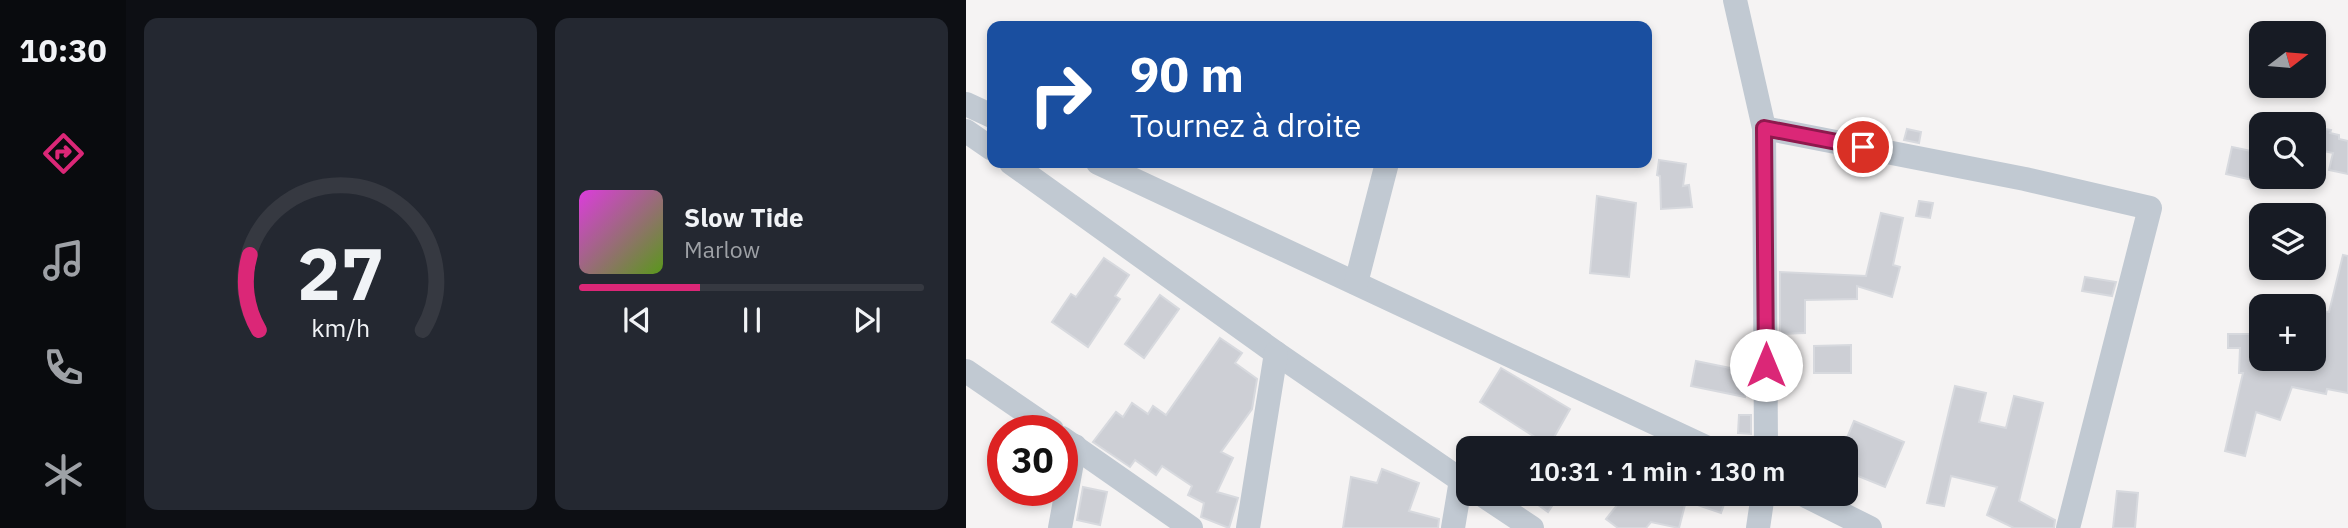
<!DOCTYPE html>
<html lang="fr">
<head>
<meta charset="utf-8">
<style>
  body { margin:0; font-family:"IBM Plex Sans",sans-serif; background:#242831; color:#f1f3f6; height:100vh; display:flex; flex-direction:column; font-size:26px; white-space:nowrap }
  * { box-sizing:border-box; margin:0 }
  p { font-size:23px; color:#9ea1a6 }
  .icon { flex:none; width:38px; height:38px; fill:none; stroke:currentColor; stroke-width:2; stroke-linecap:round; stroke-linejoin:round }
  .map { position:relative; flex:1; overflow:hidden }
  .side { display:flex; flex-direction:column; gap:18px; padding:18px; background:#0d0f14; width:840px }
  .side>* { flex:none }
  .top-card { position:absolute; left:21px; top:21px; width:665px; height:147px; border-radius:14px; box-shadow:0 4px 10px #0003; background:#1a4fa0; color:#fff; overflow:hidden }
  .needle { width:46px; rotate:74deg }
  .tools { position:absolute; left:1283px; top:21px; display:grid; gap:14px }
  .tools a { display:grid; place-items:center; width:77px; height:77px; border-radius:14px; background:#171b24; box-shadow:0 4px 10px #0003; font-size:35px }
  .speed { position:absolute; left:21px; top:415px; display:flex; gap:14px; font-size:35px; font-weight:700; text-align:center }
  .speed>* { display:grid; place-content:center; width:91px; height:91px; border-radius:50%; background:#171b24; box-shadow:0 4px 10px #0003; line-height:1 }
  .speed .limit { border:10px solid #d22; background:#fff; color:#111 }
  .pin { position:absolute; display:grid; place-items:center; width:60px; height:60px; color:#fff; margin:-30px; border:4px solid #fff; border-radius:50%; box-shadow:0 2px 7px #0007 }
  .me { position:absolute; width:77px; margin:-38px; rotate:0deg; stroke-linejoin:round; filter:drop-shadow(0 0 5px #0008) }
  .turn { display:flex; align-items:center; gap:24px; height:147px; padding:0 28px; font-size:32px }
  .turn .icon { width:91px; height:91px; stroke-width:2.5 }
  .turn b { display:block; font-size:49px; line-height:60px }
  .side .card { flex:1; display:flex; flex-direction:column; justify-content:center; gap:10px; min-width:0; padding:0 24px; border-radius:14px; background:#242831 }
  .side .dial { align-items:center; gap:0 }
  .dial svg { height:182px; overflow:visible; fill:none; stroke:#363941; stroke-width:7; stroke-linecap:round; text-anchor:middle }
  .dial text { fill:#f1f3f6; stroke:none }
  .song { display:flex; align-items:center; gap:21px }
  .cover { width:84px; height:84px; border-radius:10px; background:linear-gradient(135deg,hsl(300 70% 55%),hsl(90 70% 35%)) }
  .played { height:7px; border-radius:4px; background:linear-gradient(90deg,#db2777 35%,#363941 35%) }
  .keys { display:flex; justify-content:space-around; direction:ltr }
  .side .tiles { flex:1; display:grid; gap:18px; grid-template-columns:repeat(2,1fr) }
  .trip { position:absolute; left:490px; top:436px; width:402px; height:70px; border-radius:14px; background:#171b24; box-shadow:0 4px 10px #0003; font-weight:600; line-height:70px; text-align:center }
  main { display:flex; flex:1; min-height:0 }
  .tab-bar { display:flex; flex-direction:column; width:126px; justify-content:space-around; align-items:center; background:#090b0e; color:#9ea1a6 }
  .tab-bar .icon { width:49px; height:49px }
  .tab-bar .on { color:#db2777 }
  .tab-bar b { font-size:32px; color:#f1f3f6 }
  .map>svg:first-child { display:block }
</style>
</head>
<body>
<main>
<nav class="tab-bar">
<b>10:30</b>
<svg class="icon on" aria-label="directions" viewBox="0 0 24 24"><path d="M12 3l9 9-9 9-9-9zM9 14v-3h6M13 9l2 2-2 2"/></svg>
<svg class="icon" aria-label="music" viewBox="0 0 24 24"><path d="M9 18V5l10-2v13"/><circle cx="6" cy="18" r="3"/><circle cx="16" cy="16" r="3"/></svg>
<svg class="icon" aria-label="phone" viewBox="0 0 24 24"><path d="M5 4h4l2 5-3 2q2 4 5 5l2-3 5 2v4C11 20 4 13 5 4z"/></svg>
<svg class="icon" aria-label="climate" viewBox="0 0 24 24"><path d="M12 3v18M4 7l16 10M4 17L20 7"/></svg>
</nav>
<section class="side">
<div class="tiles">
<div class="card dial"><svg viewBox="0 0 100 80">
<path d="M14 69A42 42 0 1 1 86 69"/>
<path d="M14 69A42 42 0 0 1 10 36" stroke="#db2777"/>
<text x="50" y="56" font-size="32" font-weight="700">27</text>
<text x="50" y="72" font-size="11">km/h</text>
</svg></div>
<div class="card">
<div class="song"><i class="cover"></i><div><b>Slow Tide</b><p>Marlow</p></div></div>
<div class="played"></div>
<div class="keys"><svg class="icon" aria-label="previous" viewBox="0 0 24 24"><path d="M18 5L8 12l10 7zM5 5v14"/></svg><svg class="icon" aria-label="pause" viewBox="0 0 24 24"><path d="M8 5v14M16 5v14"/></svg><svg class="icon" aria-label="next" viewBox="0 0 24 24"><path d="M6 5l10 7-10 7zM19 5v14"/></svg></div>
</div>
</div>
</section>
<div class="map">
<svg width="1382" height="528" viewBox="0 0 1382 528">
  <rect width="100%" height="100%" fill="#f5f3f3"/>
  <!-- building -->
  <g fill="#cdcfd5" stroke="#d7d9de" stroke-width="2">
    <polygon points="1348,127 1365,130 1364,133 1373,135 1373,139 1382,141 1382,174 1363,170 1367,153 1348,149"/>
    <polygon points="941,129 955,132 953,143 938,140"/>
    <polygon points="1266,147 1295,153 1295,182 1260,174"/>
    <polygon points="693,160 720,164 717,186 723,185 726,207 695,209 694,176 691,175"/>
    <polygon points="631,196 670,203 663,277 624,273"/>
    <polygon points="953,201 967,203 964,218 950,216"/>
    <polygon points="915,213 937,218 927,265 934,267 926,297 891,286 891,299 839,300 839,333 814,334 814,272 900,276"/>
    <polygon points="1377,255 1382,256 1382,393 1361,389 1360,394 1326,387 1314,420 1290,412 1279,456 1259,451 1277,373 1273,373 1274,348 1262,348 1262,334 1295,334 1295,359 1348,361 1348,310 1363,312"/>
    <polygon points="138,258 163,275 149,296 154,299 122,347 86,322 105,294 110,297"/>
    <polygon points="1119,277 1150,282 1146,296 1116,291"/>
    <polygon points="194,295 213,309 178,358 159,344"/>
    <polygon points="254,338 276,353 269,363 291,379 286,409 255,452 267,458 251,492 272,498 263,528 235,517 238,503 222,495 226,486 196,466 190,475 169,460 164,467 127,442 150,412 157,417 166,403 182,414 187,406 200,415"/>
    <polygon points="885,345 885,373 848,373 848,346"/>
    <polygon points="730,361 784,372 779,397 725,386"/>
    <polygon points="535,368 604,409 583,446 514,402"/>
    <polygon points="989,386 1020,393 1013,422 1040,428 1048,396 1077,403 1053,501 1089,520 1088,528 1048,528 1021,515 1031,487 985,476 978,506 961,503"/>
    <polygon points="773,415 785,415 785,434 772,433"/>
    <polygon points="888,421 938,442 919,487 882,472 890,450 878,445"/>
    <polygon points="416,469 453,483 443,511 473,519 472,528 377,528 385,477 411,483"/>
    <polygon points="117,487 141,492 134,525 111,520"/>
    <polygon points="1151,491 1172,493 1169,528 1147,528"/>
    <polygon points="557,494 594,494 582,512"/>
    <polygon points="660,494 753,494 761,496 755,513 720,501 713,528 685,522 680,528 652,528 640,519"/>
  </g>
  <g fill="none" stroke-linecap="round" stroke-linejoin="round">
    <!-- minor -->
    <g stroke="#c1c9d2" stroke-width="24">
      <polyline points="769,0 798,128 800,448"/>
      <polyline points="0,104 26,116"/>
      <polyline points="798,128 1059,179 1184,208 1102,528"/>
      <polyline points="0,131 26,149"/>
      <polyline points="45,163 310,353 502,485"/>
      <polyline points="132,163 742,448"/>
      <polyline points="390,283 421,163"/>
      <polyline points="0,371 86,430"/>
      <polyline points="96,438 225,528"/>
      <polyline points="515,494 566,528"/>
      <polyline points="836,494 904,528"/>
      <polyline points="94,528 109,446"/>
      <polyline points="282,528 310,353"/>
      <polyline points="487,528 495,480"/>
      <polyline points="792,528 797,494"/>
    </g>
  </g>
  <g fill="none" stroke-linecap="round" stroke-linejoin="round">
    <defs>
      <polyline id="route" points="800,365 798,128 897,147"/>
    </defs>
    <!-- route casing -->
    <use href="#route" stroke="#8e194d" stroke-width="18"/>
    <!-- route -->
    <use href="#route" stroke="#db2777" stroke-width="12"/>
  </g>
</svg>
<div class="tools">
<a><svg class="needle" viewBox="-14 -14 28 28"><path d="M0-13l5 13h-10z" fill="#e53935"/><path d="M0 13l5-13h-10z" fill="#9ea1a6"/></svg></a>
<a><svg class="icon" aria-label="search" viewBox="0 0 24 24"><circle cx="10" cy="10" r="6"/><path d="M15 15l6 6"/></svg></a>
<a><svg class="icon" aria-label="layers" viewBox="0 0 24 24"><path d="M12 4l9 5-9 5-9-5zM3 14l9 5 9-5"/></svg></a>
<a>+</a>
</div>
<div class="speed"><div class="limit">30</div></div>
<div class="pin" style="left:897px;top:147px;background:#d93025"><svg class="icon" aria-label="arrive" viewBox="0 0 24 24"><path d="M6 21V4h12l-3 4 3 4H6"/></svg></div>
<svg class="me" style="left:800px;top:365px" viewBox="-20 -20 40 40"><circle r="19" fill="#fff"/><path d="M0-13L10 11 0 6-10 11z" fill="#db2777"/></svg>
<div class="trip">10:31 · 1 min · 130 m</div>
<div class="top-card">
<div class="turn"><svg class="icon" aria-label="right" viewBox="0 0 24 24"><path d="M7 20v-9h11M14 6l5 5-5 5"/></svg><div><b>90 m</b>Tournez à droite</div></div>
</div>
</div>
</main>
</body>
</html>
